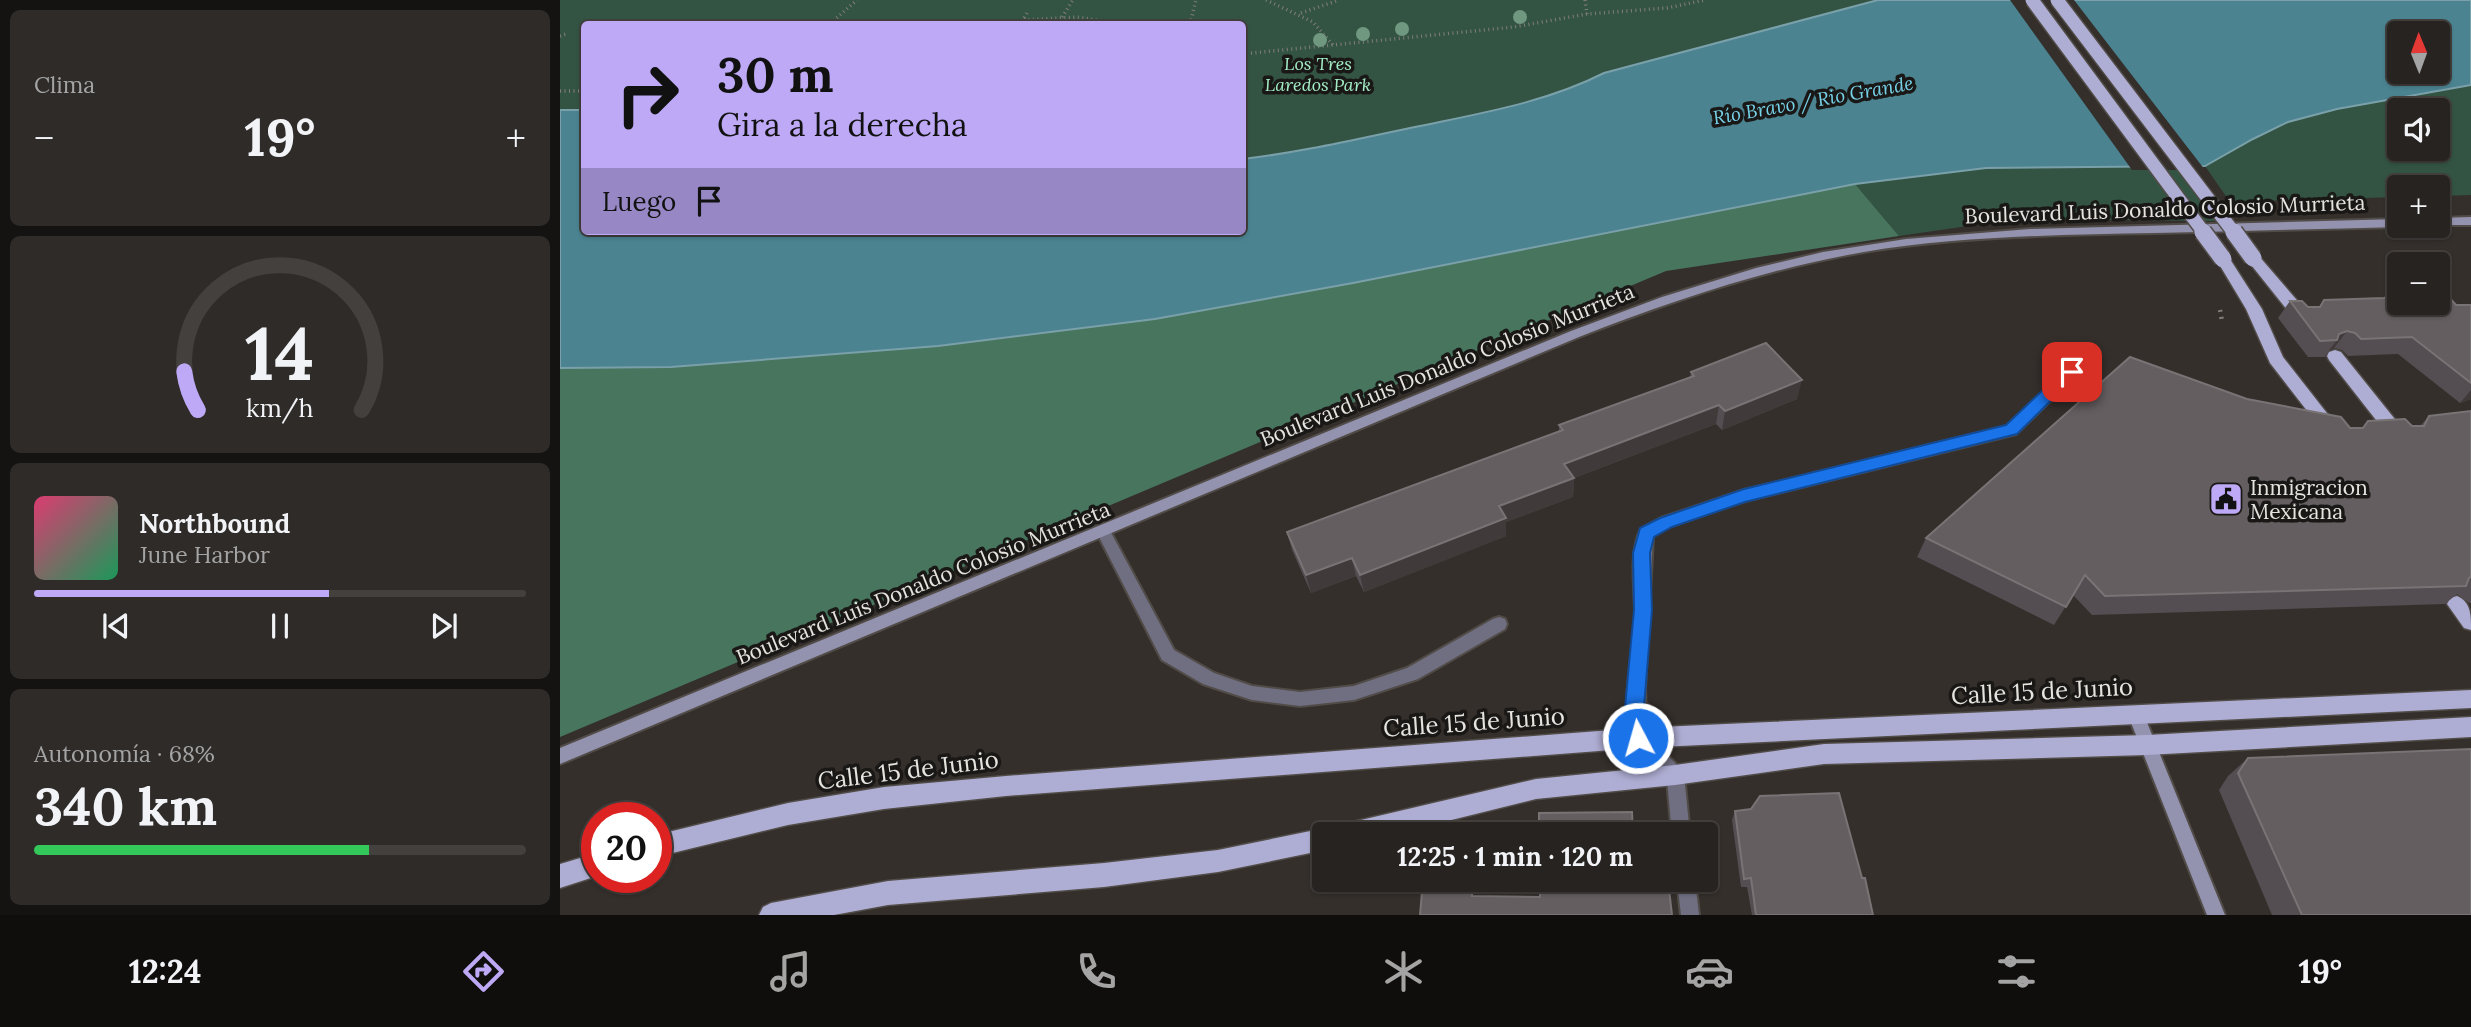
<!DOCTYPE html>
<html lang="es">
<head>
<meta charset="utf-8">
<style>
  body { margin:0; font-family:Lora,serif; background:#2f2b29; color:#f1f3f6; height:100vh; display:flex; flex-direction:column; font-size:26px; white-space:nowrap }
  * { box-sizing:border-box; margin:0 }
  p { font-size:23px; color:#a4a4a5 }
  .icon { flex:none; width:38px; height:38px; fill:none; stroke:currentColor; stroke-width:2; stroke-linecap:round; stroke-linejoin:round }
  .map { position:relative; flex:1; overflow:hidden }
  .drawer { display:flex; flex-direction:column; gap:10px; padding:10px; background:#151312; width:560px }
  .drawer>* { flex:none }
  .top-card { position:absolute; left:21px; top:21px; width:665px; height:214px; border-radius:7px; box-shadow:0 2px 5px #0004,0 0 0 2px #43403e; background:#bda9f5; color:#111; overflow:hidden }
  .needle { width:46px; rotate:359deg }
  .tools { position:absolute; left:1827px; top:21px; display:grid; gap:14px }
  .tools a { display:grid; place-items:center; width:63px; height:63px; border-radius:7px; background:#272320; box-shadow:0 2px 5px #0004,0 0 0 2px #43403e; font-size:35px }
  .speed { position:absolute; left:21px; top:802px; display:flex; gap:14px; font-size:35px; font-weight:700; text-align:center }
  .speed>* { display:grid; place-content:center; width:91px; height:91px; border-radius:50%; background:#272320; box-shadow:0 2px 5px #0004,0 0 0 2px #43403e; line-height:1 }
  .speed .limit { border:10px solid #d22; background:#fff; color:#111 }
  .pin { position:absolute; display:grid; place-items:center; width:60px; height:60px; color:#fff; margin:-30px; border-radius:14px; box-shadow:0 4px 10px #0006 }
  .me { position:absolute; width:77px; margin:-38px; rotate:354deg; stroke-linejoin:round; filter:drop-shadow(0 0 5px #0008) }
  .turn { display:flex; align-items:center; gap:24px; height:147px; padding:0 21px; font-size:32px }
  .turn .icon { width:91px; height:91px; stroke-width:2.5 }
  .turn b { display:block; font-size:49px; line-height:60px }
  .then { display:flex; align-items:center; height:66px; padding:0 21px; background:#0003; gap:14px; font-size:26px }
  .big { font-size:52px; font-weight:700; line-height:1.1 }
  .drawer .card { flex:1; display:flex; flex-direction:column; justify-content:center; gap:10px; min-width:0; padding:0 24px; border-radius:10px; background:#2f2b29 }
  .drawer .dial { align-items:center; gap:0 }
  .dial svg { height:182px; overflow:visible; fill:none; stroke:#43403e; stroke-width:7; stroke-linecap:round; text-anchor:middle }
  .dial text { fill:#f1f3f6; stroke:none }
  .song { display:flex; align-items:center; gap:21px }
  .cover { width:84px; height:84px; border-radius:10px; background:linear-gradient(135deg,hsl(340 70% 55%),hsl(150 70% 35%)) }
  .played { height:7px; border-radius:4px; background:linear-gradient(90deg,#bda9f5 60%,#43403e 60%) }
  .keys { display:flex; justify-content:space-around; direction:ltr }
  .heat { display:flex; justify-content:space-between; align-items:center; font-size:38px; direction:ltr }
  .charge { height:10px; border-radius:5px; background:linear-gradient(90deg,#34c759 68%,#43403e 0) }
  .trip { position:absolute; left:752px; top:822px; width:406px; height:70px; border-radius:7px; background:#272320; box-shadow:0 2px 5px #0004,0 0 0 2px #43403e; font-weight:700; line-height:70px; text-align:center }
  .tab-bar { display:flex; height:112px; justify-content:space-around; align-items:center; background:#100e0d; color:#a4a4a5 }
  .tab-bar .icon { width:49px; height:49px }
  .tab-bar .current { color:#bda9f5 }
  .tab-bar b { font-size:32px; color:#f1f3f6 }
  main { display:flex; flex:1; min-height:0 }
  .map>svg:first-child { display:block }
</style>
</head>
<body>
<main>
<section class="drawer">
<div class="card"><p>Clima</p>
<div class="heat"><a>−</a><b class="big">19°</b><a>+</a></div>
</div>
<div class="card dial"><svg viewBox="0 0 100 80">
<path d="M14 69A42 42 0 1 1 86 69"/>
<path d="M14 69A42 42 0 0 1 8 52" stroke="#bda9f5"/>
<text x="50" y="56" font-size="32" font-weight="700">14</text>
<text x="50" y="72" font-size="11">km/h</text>
</svg></div>
<div class="card">
<div class="song"><i class="cover"></i><div><b>Northbound</b><p>June Harbor</p></div></div>
<div class="played"></div>
<div class="keys"><svg class="icon" aria-label="previous" viewBox="0 0 24 24"><path d="M18 5L8 12l10 7zM5 5v14"/></svg><svg class="icon" aria-label="pause" viewBox="0 0 24 24"><path d="M8 5v14M16 5v14"/></svg><svg class="icon" aria-label="next" viewBox="0 0 24 24"><path d="M6 5l10 7-10 7zM19 5v14"/></svg></div>
</div>
<div class="card"><p>Autonomía · 68%</p><b class="big">340 km</b><div class="charge"></div></div>
</section>
<div class="map">
<svg width="1911" height="915" viewBox="0 0 1911 915">
  <rect width="100%" height="100%" fill="#342f2b"/>
  <!-- green -->
  <g fill="#335443" fill-rule="evenodd">
    <path d="M0,0h1318l-274,73c-57,29 -121,40 -183,53 -60,12 -118,26 -178,33l-1,-135h-658v86h-24z"/>
    <path d="M1911,85v110l-33,1v-9h-39v10l-169,5 -25,-36c27,-14 52,-31 81,-43 50,-20 130,-31 185,-38zM1839,110h39v39h-39z"/>
    <polygon points="1540,166 1622,168 1662,221 1456,219 1339,236 1295,184 1426,168"/>
  </g>
  <!-- forest -->
  <polygon fill="#47755e" points="1295,184 1339,236 1106,271 0,737 0,368 111,367 378,346 595,319 793,283"/>
  <!-- water -->
  <path fill="#4b8391" stroke="#7aa0a9" stroke-width="2" fill-rule="evenodd" d="M1318,0h593v85l-134,24 -49,13 -35,17 -48,27 -219,2 -131,16 -502,99 -198,36 -217,27 -267,21 -111,1v-258h24v121h658l1,-72c60,-7 118,-21 177,-33 62,-13 127,-24 184,-53zM1839,33h39v39h-39z"/>
  <!-- pier -->
  <polygon fill="#342f2b" points="1450,0 1514,0 1645,170 1572,170"/>
  <g fill="none" stroke-linecap="round" stroke-linejoin="round">
    <defs>
      <g id="service">
        <path d="M1512,367l7,5 -2,3 -61,59 -271,67 -74,25 -18,10 -8,153 2,49 -3,6 -6,2 -6,-2c-12,-27 1,-93 3,-124 1,-29 -7,-65 6,-91l20,-11 83,-28 263,-64 60,-57z"/>
        <polygon points="543,525 548,527 614,650 654,673 692,686 740,692 794,686 847,668 933,619 939,617 945,619 947,624 945,629 858,679 794,700 740,706 692,700 643,684 602,660 536,531 538,527"/>
      </g>
      <g id="minor">
        <polygon points="1078,730 1084,732 1121,769 1124,775 1130,835 1112,835 1107,779 1072,744 1069,738 1072,732"/>
        <polygon points="1117,880 1135,880 1139,915 1121,915"/>
      </g>
      <g id="secondary">
        <polygon points="1911,217 1911,225 1878,225 1878,218"/>
        <path d="M1839,219v7h3l-3,1c-81,2 -163,4 -244,6 -97,2 -195,3 -291,19 -99,17 -192,49 -285,85l-1019,427v-16l1011,-417 91,-34 94,-29 67,-16 83,-13 124,-10z"/>
        <polygon points="1576,707 1582,710 1584,715 1665,915 1647,915 1568,715 1570,710"/>
      </g>
      <g id="primary">
        <polygon points="1693,253 1698,255 1748,313 1750,317 1748,321 1736,321 1688,261 1686,258 1688,255"/>
        <polygon points="1663,254 1668,256 1702,309 1723,357 1777,426 1780,430 1777,434 1765,434 1710,363 1686,309 1656,259"/>
        <polygon points="1775,350 1781,352 1846,433 1849,438 1846,443 1834,443 1769,360 1767,356 1769,352"/>
        <path d="M1897,596c14,6 14,19 14,34l-7,-2 -17,-24 3,-6z"/>
        <polygon points="1911,690 1911,708 1078,748 446,796 324,809 228,825 96,857 96,835 228,803 324,787 446,776 1078,728"/>
        <polygon points="1911,717 1911,737 1587,755 1264,764 1115,785 976,799 831,835 765,835 765,850 658,872 544,887 328,905 274,915 199,915 203,907 211,903 328,881 544,863 658,850 765,828 774,833 776,827 784,824 976,779 1115,765 1264,744 1587,735"/>
        <polygon points="37,853 37,876 0,888 0,864"/>
      </g>
    </defs>
    <!-- service casing -->
    <use href="#service" stroke="#514c48" stroke-width="4"/>
    <!-- minor casing -->
    <use href="#minor" stroke="#514c48" stroke-width="4"/>
    <!-- secondary casing -->
    <use href="#secondary" stroke="#514c48" stroke-width="4"/>
    <!-- primary casing -->
    <use href="#primary" stroke="#514c48" stroke-width="3"/>
    <!-- path-far1 -->
    <g stroke="#817d79" stroke-width="3.5" stroke-dasharray="1 3.5" stroke-linecap="butt">
      <polyline points="706,0 753,22 773,45"/>
      <polyline points="1025,0 1027,14"/>
      <polyline points="467,13 463,20 517,17 560,24"/>
      <polyline points="741,13 779,0"/>
      <polyline points="502,17 513,0"/>
      <polyline points="270,24 297,0"/>
      <polyline points="630,24 636,0"/>
      <polyline points="0,36 6,34"/>
      <polyline points="682,54 954,27 1027,14 1107,8 1145,0"/>
      <polyline points="0,91 24,91"/>
    </g>
    <!-- path -->
    <polyline stroke="#817d79" stroke-width="4.5" stroke-dasharray="2 5" stroke-linecap="butt" points="1660,310 1662,321"/>
    <!-- service -->
    <use href="#service" fill="#706f82" fill-rule="evenodd"/>
    <!-- minor -->
    <use href="#minor" fill="#706f82" fill-rule="evenodd"/>
    <!-- secondary -->
    <use href="#secondary" fill="#9392af" fill-rule="evenodd"/>
    <!-- primary -->
    <use href="#primary" fill="#aeadd3" fill-rule="evenodd"/>
    <defs>
      <g id="primary-bridge-far1">
        <polyline points="1472,0 1645,234"/>
        <polyline points="1497,0 1675,234"/>
      </g>
      <g id="primary-bridge">
        <polyline points="1643,232 1663,259"/>
        <polyline points="1674,232 1693,258"/>
      </g>
    </defs>
    <!-- primary-bridge-far1 casing -->
    <use href="#primary-bridge-far1" stroke="#514c48" stroke-width="16" stroke-linecap="butt"/>
    <!-- primary-bridge casing -->
    <use href="#primary-bridge" stroke="#514c48" stroke-width="20" stroke-linecap="butt"/>
    <!-- primary-bridge-far1 -->
    <use href="#primary-bridge-far1" stroke="#aeadd3" stroke-width="13"/>
    <!-- primary-bridge -->
    <use href="#primary-bridge" stroke="#aeadd3" stroke-width="17"/>
  </g>
  <!-- trees -->
  <g fill="#709880">
    <circle cx="960" cy="17" r="7"/>
    <circle cx="842" cy="29" r="7"/>
    <circle cx="803" cy="34" r="7"/>
    <circle cx="760" cy="40" r="7"/>
  </g>
  <!-- wall -->
  <g fill="#544d51">
    <polygon points="1764,300 1896,305 1911,305 1911,399 1900,403 1838,354 1788,356 1782,350 1774,348 1770,349 1765,357 1748,357 1718,318 1730,301 1748,307 1759,307"/>
    <polygon points="1131,372 1237,399 1162,430 1156,424 1014,478 1013,497 946,522 946,536 804,592 796,576 751,593 732,550 727,532 999,431 999,425 1130,377"/>
    <polygon points="1687,399 1790,428 1802,428 1808,421 1852,426 1860,426 1869,416 1911,411 1911,603 1909,603 1897,594 1885,604 1532,615 1513,595 1494,625 1357,557 1366,538"/>
    <polygon points="1688,758 1911,915 1712,915 1659,790 1668,776"/>
    <polygon points="1191,809 1302,878 1313,915 1192,915 1187,887 1181,887 1172,820 1175,811"/>
  </g>
  <!-- shaded-wall -->
  <g fill="#413a3b">
    <polygon points="1787,331 1774,348 1770,349 1777,340 1779,334"/>
    <polygon points="1242,380 1237,399 1162,430 1165,411"/>
    <polygon points="1911,390 1911,399 1900,403"/>
    <polygon points="1159,405 1156,424 1003,482 1004,464"/>
    <polygon points="1014,478 1013,497 946,522 946,536 804,592 800,575 939,506"/>
    <polygon points="792,558 796,576 751,593 746,575"/>
  </g>
  <!-- building -->
  <g fill="#645e60" stroke="#787374" stroke-width="2">
    <polygon points="1878,285 1896,305 1911,305 1911,383 1852,337 1801,339 1795,333 1787,331 1779,334 1777,340 1760,341 1730,301 1742,301 1748,307 1760,307 1764,300 1824,298 1839,293 1839,303 1878,303"/>
    <polygon points="1206,343 1242,380 1165,411 1159,405 1004,464 1014,478 939,506 946,518 800,575 792,558 746,575 727,532 1003,430 999,425 1134,376 1131,372"/>
    <polygon points="1570,357 1687,399 1781,417 1790,428 1803,428 1808,421 1845,419 1852,426 1864,426 1869,416 1911,411 1911,577 1909,578 1906,586 1545,596 1525,575 1506,607 1366,538"/>
    <polygon points="1911,749 1911,915 1742,915 1678,773 1688,758"/>
    <polygon points="1279,793 1302,878 1305,878 1313,915 1196,915 1191,878 1184,879 1175,811 1191,809 1200,796"/>
    <polygon points="1072,812 1073,835 979,835 979,813"/>
    <polygon points="863,880 913,880 912,896 980,897 980,880 1108,880 1112,915 860,915"/>
  </g>
  <!-- route -->
  <polygon fill="#1a73e8" stroke="#114b97" stroke-width="2" points="1512,366 1517,368 1519,372 1517,375 1457,434 1185,502 1112,527 1094,537 1090,553 1092,610 1084,707 1088,738 1085,744 1078,747 1071,744 1065,707 1074,610 1073,553 1080,528 1100,518 1184,489 1446,425 1506,368"/>
  <!-- icons -->
  <defs>
    <symbol id="civic-square" viewBox="-11 -11 22 22"><rect x="-9" y="-9" width="18" height="18" rx="4" fill="#bda9f5" stroke="#1a1816"/><path d="M-.6-6.5H3V-4.5H.6V-3L4-1V1h2V6H-6V1h2V-1L-.6-3ZM-1.2 2.5V6h2.4V2.5Z" fill="#111"/></symbol>
  </defs>
  <g fill-rule="evenodd">
    <use href="#civic-square" x="1647" y="480" width="38" height="38"/>
  </g>
  <g text-anchor="middle" dominant-baseline="central" stroke-width="7" stroke-linejoin="round" paint-order="stroke">
    <!-- far-park labels -->
    <g font-size="18" font-style="italic" fill="#a2edc6" stroke="#1a1816">
      <text x="758" y="63">Los Tres<tspan x="758" dy="21">Laredos Park</tspan></text>
    </g>
    <!-- far-water labels -->
    <g font-size="19" font-style="italic" fill="#77d2e9" stroke="#1a1816">
      <text transform="translate(1253 100) rotate(-10)">Río Bravo / Rio Grande</text>
    </g>
    <!-- street labels -->
    <g font-size="21" fill="#e7e4e0" stroke="#1a1816">
      <text transform="translate(1605 209) rotate(-2)">Boulevard Luis Donaldo Colosio Murrieta</text>
      <text transform="translate(887 365) rotate(-22)">Boulevard Luis Donaldo Colosio Murrieta</text>
      <text transform="translate(363 583) rotate(-22)">Boulevard Luis Donaldo Colosio Murrieta</text>
    </g>
    <!-- poi labels -->
    <g font-size="21" fill="#e7e4e0" stroke="#1a1816" text-anchor="start">
      <text x="1690" y="487">Inmigracion<tspan x="1690" dy="24">Mexicana</tspan></text>
    </g>
    <!-- near-street labels -->
    <g font-size="24" fill="#e7e4e0" stroke="#1a1816">
      <text transform="translate(1482 691) rotate(-3)">Calle 15 de Junio</text>
      <text transform="translate(914 722) rotate(-4)">Calle 15 de Junio</text>
      <text transform="translate(348 770) rotate(-7)">Calle 15 de Junio</text>
    </g>
  </g>
</svg>
<div class="tools">
<a><svg class="needle" viewBox="-14 -14 28 28"><path d="M0-13l5 13h-10z" fill="#e53935"/><path d="M0 13l5-13h-10z" fill="#a4a4a5"/></svg></a>
<a><svg class="icon" aria-label="sound" viewBox="0 0 24 24"><path d="M4 9h4l5-4v14l-5-4H4zM17 9q2 3 0 6"/></svg></a>
<a>+</a>
<a>−</a>
</div>
<div class="speed"><div class="limit">20</div></div>
<div class="pin" style="left:1512px;top:372px;background:#d93025"><svg class="icon" aria-label="arrive" viewBox="0 0 24 24"><path d="M6 21V4h12l-3 4 3 4H6"/></svg></div>
<svg class="me" style="left:1078px;top:738px" viewBox="-20 -20 40 40"><circle r="17" fill="#1a73e8" stroke="#fff" stroke-width="3"/><path d="M0-11L8 9 0 5-8 9z" fill="#fff"/></svg>
<div class="trip">12:25 · 1 min · 120 m</div>
<div class="top-card">
<div class="turn"><svg class="icon" aria-label="right" viewBox="0 0 24 24"><path d="M7 20v-9h11M14 6l5 5-5 5"/></svg><div><b>30 m</b>Gira a la derecha</div></div>
<div class="then">Luego<svg class="icon" aria-label="arrive" viewBox="0 0 24 24"><path d="M6 21V4h12l-3 4 3 4H6"/></svg></div>
</div>
</div>
</main>
<nav class="tab-bar">
<b>12:24</b>
<svg class="icon current" aria-label="directions" viewBox="0 0 24 24"><path d="M12 3l9 9-9 9-9-9zM9 14v-3h6M13 9l2 2-2 2"/></svg>
<svg class="icon" aria-label="music" viewBox="0 0 24 24"><path d="M9 18V5l10-2v13"/><circle cx="6" cy="18" r="3"/><circle cx="16" cy="16" r="3"/></svg>
<svg class="icon" aria-label="phone" viewBox="0 0 24 24"><path d="M5 4h4l2 5-3 2q2 4 5 5l2-3 5 2v4C11 20 4 13 5 4z"/></svg>
<svg class="icon" aria-label="climate" viewBox="0 0 24 24"><path d="M12 3v18M4 7l16 10M4 17L20 7"/></svg>
<svg class="icon" aria-label="car" viewBox="0 0 24 24"><path d="M5 17H2v-5l4-1 3-4h7l3 4 3 1v5h-3M9 17h6M6 11h13"/><circle cx="7" cy="17" r="2"/><circle cx="17" cy="17" r="2"/></svg>
<svg class="icon" aria-label="filters" viewBox="0 0 24 24"><path d="M4 7h16M4 17h16"/><circle cx="9" cy="7" r="2"/><circle cx="15" cy="17" r="2"/></svg>
<b>19°</b>
</nav>
</body>
</html>
